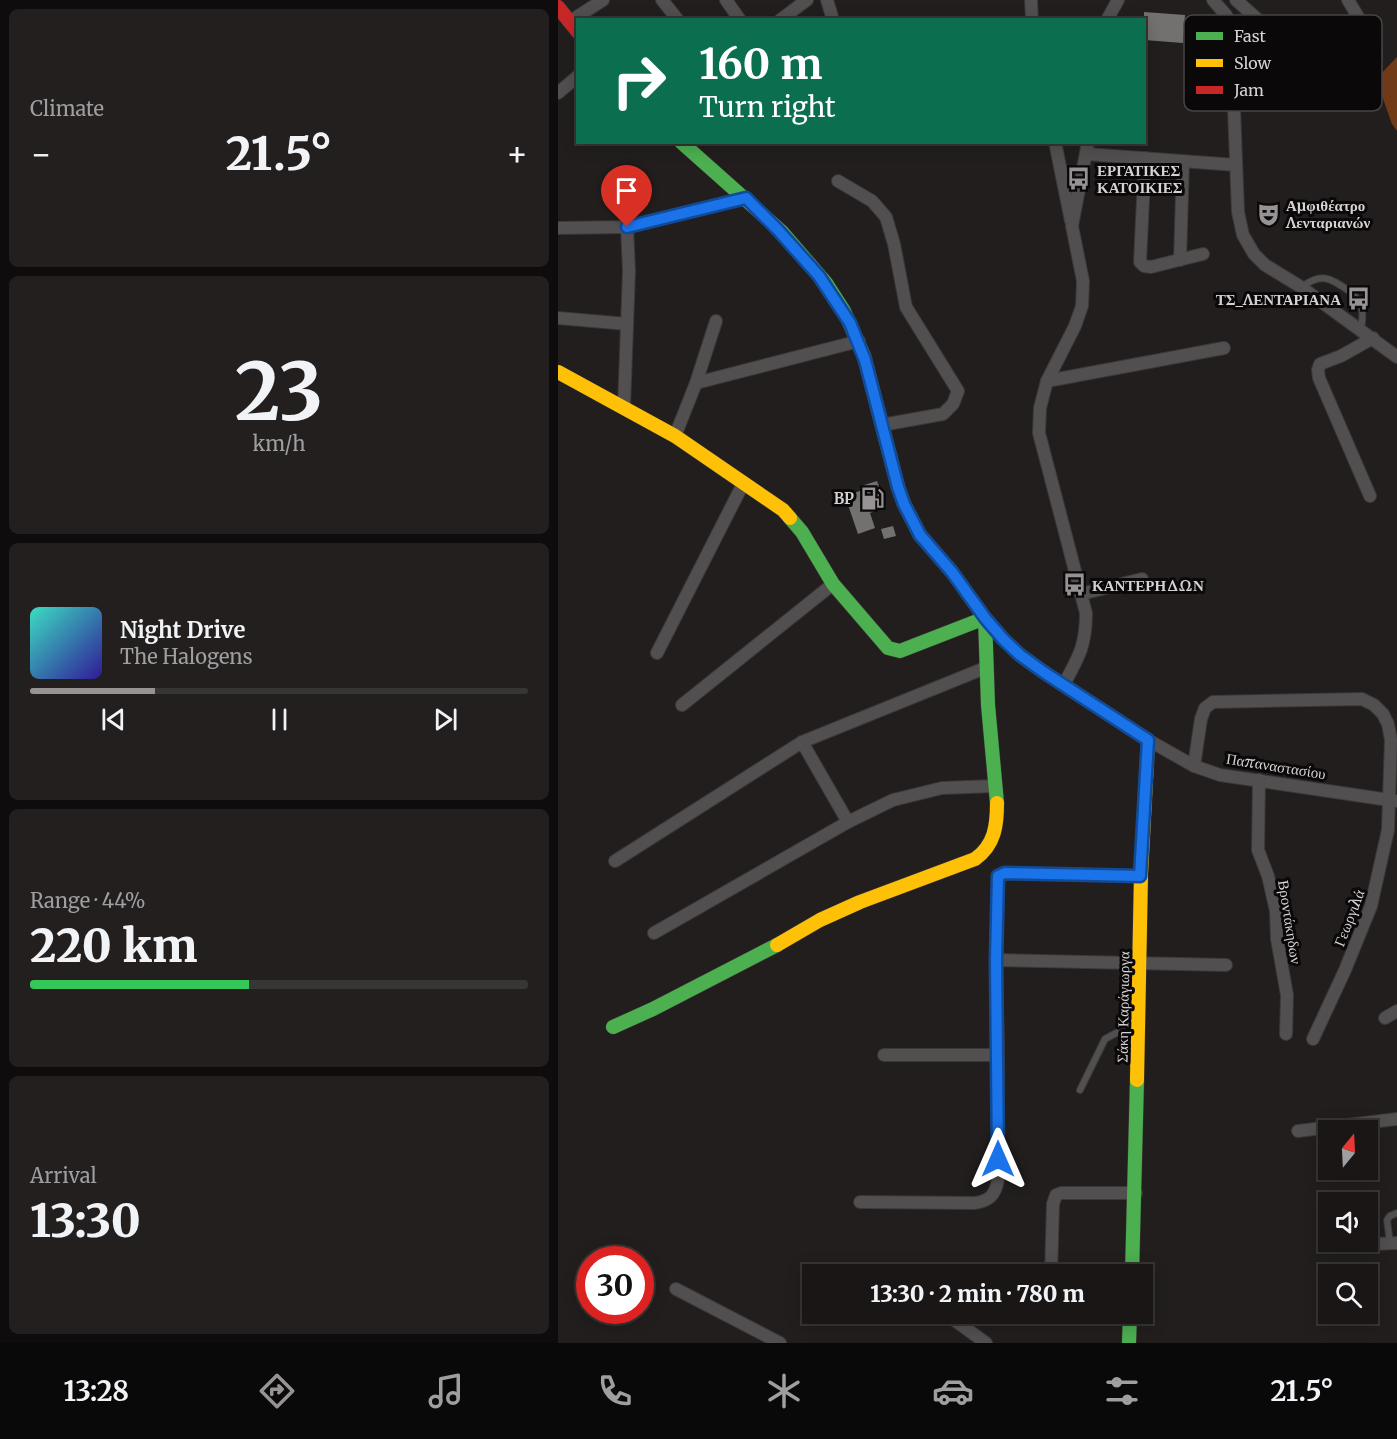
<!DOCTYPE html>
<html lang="en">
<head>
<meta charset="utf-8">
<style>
  body { margin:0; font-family:Merriweather,serif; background:#231f1f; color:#f1f3f6; height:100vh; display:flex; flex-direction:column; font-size:22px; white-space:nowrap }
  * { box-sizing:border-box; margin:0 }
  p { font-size:20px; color:#9f9fa1 }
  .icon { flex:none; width:33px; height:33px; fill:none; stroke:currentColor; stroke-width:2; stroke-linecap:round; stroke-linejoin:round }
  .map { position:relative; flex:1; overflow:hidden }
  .details { display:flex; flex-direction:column; gap:9px; padding:9px; background:#0e0c0c; width:558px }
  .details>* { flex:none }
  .guide { position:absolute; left:18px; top:18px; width:570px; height:126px; border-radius:0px; box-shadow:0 3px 15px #0003,0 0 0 2px #383535; background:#0b6e4f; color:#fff; overflow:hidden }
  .needle { width:39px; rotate:18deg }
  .tools { position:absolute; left:760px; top:1120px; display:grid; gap:12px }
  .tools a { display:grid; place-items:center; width:60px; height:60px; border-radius:0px; background:#1a1616; box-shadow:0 3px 15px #0003,0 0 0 2px #383535; font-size:30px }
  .speed { position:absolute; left:18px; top:1246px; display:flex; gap:12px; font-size:30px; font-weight:700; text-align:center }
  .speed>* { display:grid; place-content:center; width:78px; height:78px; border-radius:50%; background:#1a1616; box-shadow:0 3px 15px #0003,0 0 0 2px #383535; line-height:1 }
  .speed .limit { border:9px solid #d22; background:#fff; color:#111 }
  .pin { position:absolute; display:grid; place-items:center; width:51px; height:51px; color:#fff; margin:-62px -26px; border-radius:50% 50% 50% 0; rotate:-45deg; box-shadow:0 0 6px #0007 }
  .pin .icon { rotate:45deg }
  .me { position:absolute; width:66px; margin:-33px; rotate:0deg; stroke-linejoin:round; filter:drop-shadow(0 0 4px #0008) }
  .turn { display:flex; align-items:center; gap:21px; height:126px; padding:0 24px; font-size:27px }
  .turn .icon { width:78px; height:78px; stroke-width:2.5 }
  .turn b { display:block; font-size:42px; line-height:51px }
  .big { font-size:45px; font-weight:800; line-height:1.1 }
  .details .widget { flex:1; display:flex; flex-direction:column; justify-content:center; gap:9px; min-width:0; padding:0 21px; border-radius:9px; background:#231f1f }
  .details .dial { align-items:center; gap:0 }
  .dial b { font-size:78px; line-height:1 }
  .song { display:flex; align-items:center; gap:18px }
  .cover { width:72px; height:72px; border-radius:9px; background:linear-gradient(135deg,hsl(170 70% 55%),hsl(250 70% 35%)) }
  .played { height:6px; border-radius:3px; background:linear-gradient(90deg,#979293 25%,#383535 25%) }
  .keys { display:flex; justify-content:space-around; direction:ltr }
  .heat { display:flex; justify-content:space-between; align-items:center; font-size:33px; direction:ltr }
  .charge { height:9px; border-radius:4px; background:linear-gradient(90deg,#34c759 44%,#383535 0) }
  .trip { position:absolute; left:244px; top:1264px; width:351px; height:60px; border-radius:0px; background:#1a1616; box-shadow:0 3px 15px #0003,0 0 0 2px #383535; font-weight:800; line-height:60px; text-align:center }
  .tab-bar { display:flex; height:96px; justify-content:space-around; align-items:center; background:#0a0909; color:#9f9fa1 }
  .tab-bar .icon { width:42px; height:42px }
  .tab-bar .active { color:#979293 }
  .tab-bar b { font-size:27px; color:#f1f3f6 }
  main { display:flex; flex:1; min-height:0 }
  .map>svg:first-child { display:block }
</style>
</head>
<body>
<main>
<section class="details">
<div class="widget"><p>Climate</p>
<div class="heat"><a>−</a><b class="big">21.5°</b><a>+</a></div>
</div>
<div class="widget dial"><b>23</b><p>km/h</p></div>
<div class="widget">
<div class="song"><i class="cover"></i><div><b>Night Drive</b><p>The Halogens</p></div></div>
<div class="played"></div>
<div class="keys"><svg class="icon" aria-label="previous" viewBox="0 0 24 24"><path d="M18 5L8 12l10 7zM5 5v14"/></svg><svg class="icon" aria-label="pause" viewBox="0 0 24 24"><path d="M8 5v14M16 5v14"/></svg><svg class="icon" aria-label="next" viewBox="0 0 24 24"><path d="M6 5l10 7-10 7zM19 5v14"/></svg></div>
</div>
<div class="widget"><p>Range · 44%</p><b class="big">220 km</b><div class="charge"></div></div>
<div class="widget"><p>Arrival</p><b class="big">13:30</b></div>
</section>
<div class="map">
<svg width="839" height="1343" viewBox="0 0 839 1343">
  <rect width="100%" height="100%" fill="#221e1e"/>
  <!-- forest -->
  <polygon fill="#703a19" points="839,57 839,131 834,124 818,79"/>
  <!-- building -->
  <g fill="#737070">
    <polygon points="586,12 627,15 625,43 586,40"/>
    <polygon points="319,481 328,507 312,513 317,528 300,534 287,496 305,490 303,486"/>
    <polygon points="335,526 338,536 326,539 323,529"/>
  </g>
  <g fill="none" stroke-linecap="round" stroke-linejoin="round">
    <defs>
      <g id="lane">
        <path d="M744,287c19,-15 29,-9 47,4 5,4 10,8 12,14 3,8 1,16 0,24"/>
        <polyline points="522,1090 547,1039 560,1032 578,1030"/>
        <polyline points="832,1243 829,1220 832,1216 839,1213"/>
      </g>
      <g id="street">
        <polyline points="104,0 120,20"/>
        <polyline points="168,0 182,20"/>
        <polyline points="269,0 275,20"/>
        <polyline points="473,0 474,20"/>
        <polyline points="655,0 668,15 673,30 680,212 685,235 696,254 707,265 743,287 839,357"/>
        <polyline points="678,0 707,26 802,57 815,60 818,57 818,48 815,42 790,0"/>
        <polyline points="222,20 249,0"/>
        <polyline points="549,20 560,0"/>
        <polyline points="11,22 45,0"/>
        <polyline points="0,93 20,76"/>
        <polyline points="497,142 513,221"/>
        <polyline points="529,154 678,165"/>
        <polyline points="587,158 582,262 586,266 593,267 645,254"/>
        <polyline points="280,181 314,201 328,217 336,244 348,307 400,391 395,404 385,414 324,425"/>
        <polyline points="0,228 69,227 188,198"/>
        <polyline points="622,260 625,161"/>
        <polyline points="0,318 69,324"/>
        <polyline points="489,381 666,348"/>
        <polyline points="138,383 301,341"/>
        <polyline points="66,407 71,271 69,227"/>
        <polyline points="117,436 138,383 158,321"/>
        <polyline points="812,496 761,378 760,370 762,364 783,356 815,338"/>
        <polyline points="523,594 584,579"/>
        <polyline points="99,653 185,484"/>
        <path d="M506,684c15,-27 22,-39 22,-71l-47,-180 1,-25 7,-27 28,-55 7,-20 1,-25 -11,-55 16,-84"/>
        <polyline points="124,705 275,584"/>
        <polyline points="590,740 636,766 662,775 838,801"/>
        <polyline points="244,742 290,822"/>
        <polyline points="636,766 643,719 647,708 655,702 804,699 816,705 825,714 830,724 833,740 830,830 813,906 787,970 755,1039"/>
        <polyline points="701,780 700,850 710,876 718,911 719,939 729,995 728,1034"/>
        <polyline points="57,861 244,742 427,668"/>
        <polyline points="96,933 290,822 335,800 384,788 437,786"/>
        <polyline points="438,960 668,965"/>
        <polyline points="827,1018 839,1011"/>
        <polyline points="326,1055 440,1055"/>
        <polyline points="740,1131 839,1119"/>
        <path d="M302,1202l114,1c16,-2 21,-8 24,-23v-125l-2,-95 2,-84 7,-3 135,3"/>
        <polyline points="816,1244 839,1243"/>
        <polyline points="493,1275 495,1204 498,1195 503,1193 578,1193"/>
        <polyline points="118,1289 222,1343"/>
        <polyline points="388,1314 428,1343"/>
      </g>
      <g id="fast">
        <polyline points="123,142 224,232 268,283 286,311 306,356 340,487 346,504 362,535 394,572 427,618 445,639 462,655 487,673 590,740 589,761"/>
        <polyline points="232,518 244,532 275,584 330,648 342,651 427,618 430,705 439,803"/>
        <polyline points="55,1027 95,1009 219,945"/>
        <polyline points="574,1275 579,1080"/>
        <polyline points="571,1343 572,1314"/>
      </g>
      <g id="slow">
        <polyline points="0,372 117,436 225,510 232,518"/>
        <path d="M219,945l43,-25 40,-18 115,-43c20,-14 22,-34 22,-56"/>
        <polyline points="579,1080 583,874 589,761"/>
      </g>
      <polyline id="jam" points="0,7 20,32"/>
    </defs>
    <!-- lane casing -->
    <use href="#lane" stroke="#3c3838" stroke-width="8"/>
    <!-- street casing -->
    <use href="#street" stroke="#3c3838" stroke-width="14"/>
    <!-- fast casing -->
    <use href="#fast" stroke="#3c3838" stroke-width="15"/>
    <!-- slow casing -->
    <use href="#slow" stroke="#3c3838" stroke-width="15"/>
    <!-- jam casing -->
    <use href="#jam" stroke="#3c3838" stroke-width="15"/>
    <!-- lane -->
    <use href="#lane" stroke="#524f50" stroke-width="6"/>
    <!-- street -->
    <use href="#street" stroke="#524f50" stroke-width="12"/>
    <!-- fast -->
    <use href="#fast" stroke="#4caf50" stroke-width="14"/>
    <!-- slow -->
    <use href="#slow" stroke="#ffc107" stroke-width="14"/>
    <!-- jam -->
    <use href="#jam" stroke="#c62828" stroke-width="14"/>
  </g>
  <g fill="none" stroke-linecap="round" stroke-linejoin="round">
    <defs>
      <polyline id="route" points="69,227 188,198 220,230 261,276 292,323 307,360 340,487 346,504 362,535 394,572 427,618 445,639 462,655 487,673 590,740 582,876 447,873 440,876 438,960 440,1159"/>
    </defs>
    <!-- route casing -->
    <use href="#route" stroke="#114b97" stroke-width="15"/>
    <!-- route -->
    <use href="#route" stroke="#1a73e8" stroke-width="10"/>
  </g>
  <!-- icons -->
  <defs>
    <symbol id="bus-bare" viewBox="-9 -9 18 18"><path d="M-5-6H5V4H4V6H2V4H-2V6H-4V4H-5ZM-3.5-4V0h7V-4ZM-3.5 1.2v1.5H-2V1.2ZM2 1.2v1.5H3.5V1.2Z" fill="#979293" stroke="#0a0808" stroke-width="2.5" paint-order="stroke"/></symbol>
    <symbol id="theatre-bare" viewBox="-9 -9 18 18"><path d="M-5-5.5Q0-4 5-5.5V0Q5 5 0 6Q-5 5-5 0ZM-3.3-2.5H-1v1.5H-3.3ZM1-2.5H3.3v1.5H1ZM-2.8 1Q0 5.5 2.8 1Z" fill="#979293" stroke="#0a0808" stroke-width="2.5" paint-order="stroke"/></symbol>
    <symbol id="fuel-bare" viewBox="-9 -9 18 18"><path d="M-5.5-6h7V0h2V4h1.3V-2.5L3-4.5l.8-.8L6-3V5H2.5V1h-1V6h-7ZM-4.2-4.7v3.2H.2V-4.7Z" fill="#979293" stroke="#0a0808" stroke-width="2.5" paint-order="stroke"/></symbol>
  </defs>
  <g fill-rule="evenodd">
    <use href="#bus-bare" x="504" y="162" width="33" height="33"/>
    <use href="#theatre-bare" x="694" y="198" width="33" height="33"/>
    <use href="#bus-bare" x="784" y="282" width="33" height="33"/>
    <use href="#fuel-bare" x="298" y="482" width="33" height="33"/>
    <use href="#bus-bare" x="500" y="568" width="33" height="33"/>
  </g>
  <g text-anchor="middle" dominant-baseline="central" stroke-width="6" stroke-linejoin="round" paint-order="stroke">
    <!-- poi labels -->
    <g font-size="15" font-weight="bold" fill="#d6d1d2" stroke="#0a0808" text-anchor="start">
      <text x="539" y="170">ΕΡΓΑΤΙΚΕΣ<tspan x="539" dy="17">ΚΑΤΟΙΚΙΕΣ</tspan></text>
      <text x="728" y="205">Αμφιθέατρο<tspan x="728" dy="17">Λενταριανών</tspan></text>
      <text x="783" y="299" text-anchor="end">ΤΣ_ΛΕΝΤΑΡΙΑΝΑ</text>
      <text x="296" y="498" text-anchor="end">BP</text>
      <text x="534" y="585">ΚΑΝΤΕΡΗΔΩΝ</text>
    </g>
    <!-- street labels -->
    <g font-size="15" fill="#d6d1d2" stroke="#0a0808">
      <text transform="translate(718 766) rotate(9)">Παπαναστασίου</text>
      <text transform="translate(791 918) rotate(-69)">Γεωργιλά</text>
      <text transform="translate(732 922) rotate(81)">Βροντάκηδων</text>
      <text transform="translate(565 1007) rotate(-89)">Σάκη Καράγιωργα</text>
    </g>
  </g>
  <!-- legend -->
  <rect x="626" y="15" width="198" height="96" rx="9" fill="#0a0808" stroke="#474445" stroke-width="1.5"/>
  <rect x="638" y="32" width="27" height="8" fill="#4caf50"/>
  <rect x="638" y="59" width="27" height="8" fill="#ffc107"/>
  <rect x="638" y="86" width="27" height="8" fill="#c62828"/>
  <g font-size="16" fill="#d6d1d2">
    <text x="676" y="42">Fast</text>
    <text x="676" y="69">Slow</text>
    <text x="676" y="96">Jam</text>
  </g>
</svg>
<div class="tools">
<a><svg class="needle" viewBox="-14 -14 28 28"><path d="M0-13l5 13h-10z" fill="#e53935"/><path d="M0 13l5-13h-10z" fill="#9f9fa1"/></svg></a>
<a><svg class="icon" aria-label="sound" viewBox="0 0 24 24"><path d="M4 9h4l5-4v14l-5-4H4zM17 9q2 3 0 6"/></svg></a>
<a><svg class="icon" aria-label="search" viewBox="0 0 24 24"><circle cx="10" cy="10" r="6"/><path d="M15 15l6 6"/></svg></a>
</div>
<div class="speed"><div class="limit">30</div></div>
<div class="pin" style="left:69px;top:227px;background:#d93025"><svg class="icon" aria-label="arrive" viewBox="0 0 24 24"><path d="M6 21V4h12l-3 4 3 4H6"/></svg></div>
<svg class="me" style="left:440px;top:1159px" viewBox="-20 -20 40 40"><path d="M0-17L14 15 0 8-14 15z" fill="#1a73e8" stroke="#fff" stroke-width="4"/></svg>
<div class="trip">13:30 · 2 min · 780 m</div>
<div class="guide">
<div class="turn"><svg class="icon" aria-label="right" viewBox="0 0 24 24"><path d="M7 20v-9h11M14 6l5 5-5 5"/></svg><div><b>160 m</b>Turn right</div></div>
</div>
</div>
</main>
<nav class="tab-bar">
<b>13:28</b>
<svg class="icon active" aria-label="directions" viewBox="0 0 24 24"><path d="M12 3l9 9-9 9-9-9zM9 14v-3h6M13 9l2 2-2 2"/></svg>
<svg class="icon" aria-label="music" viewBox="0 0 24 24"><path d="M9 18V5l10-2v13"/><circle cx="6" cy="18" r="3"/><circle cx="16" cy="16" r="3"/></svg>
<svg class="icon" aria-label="phone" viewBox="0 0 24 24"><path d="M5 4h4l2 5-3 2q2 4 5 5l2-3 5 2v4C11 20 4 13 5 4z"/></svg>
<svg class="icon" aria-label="climate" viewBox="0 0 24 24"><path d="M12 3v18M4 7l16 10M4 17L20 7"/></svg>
<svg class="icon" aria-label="car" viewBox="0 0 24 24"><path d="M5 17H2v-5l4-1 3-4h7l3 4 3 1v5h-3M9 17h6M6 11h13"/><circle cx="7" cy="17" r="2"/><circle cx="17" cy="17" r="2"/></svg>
<svg class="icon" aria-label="filters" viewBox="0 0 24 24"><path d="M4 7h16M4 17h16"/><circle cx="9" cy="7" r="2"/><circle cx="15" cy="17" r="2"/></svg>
<b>21.5°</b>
</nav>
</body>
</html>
